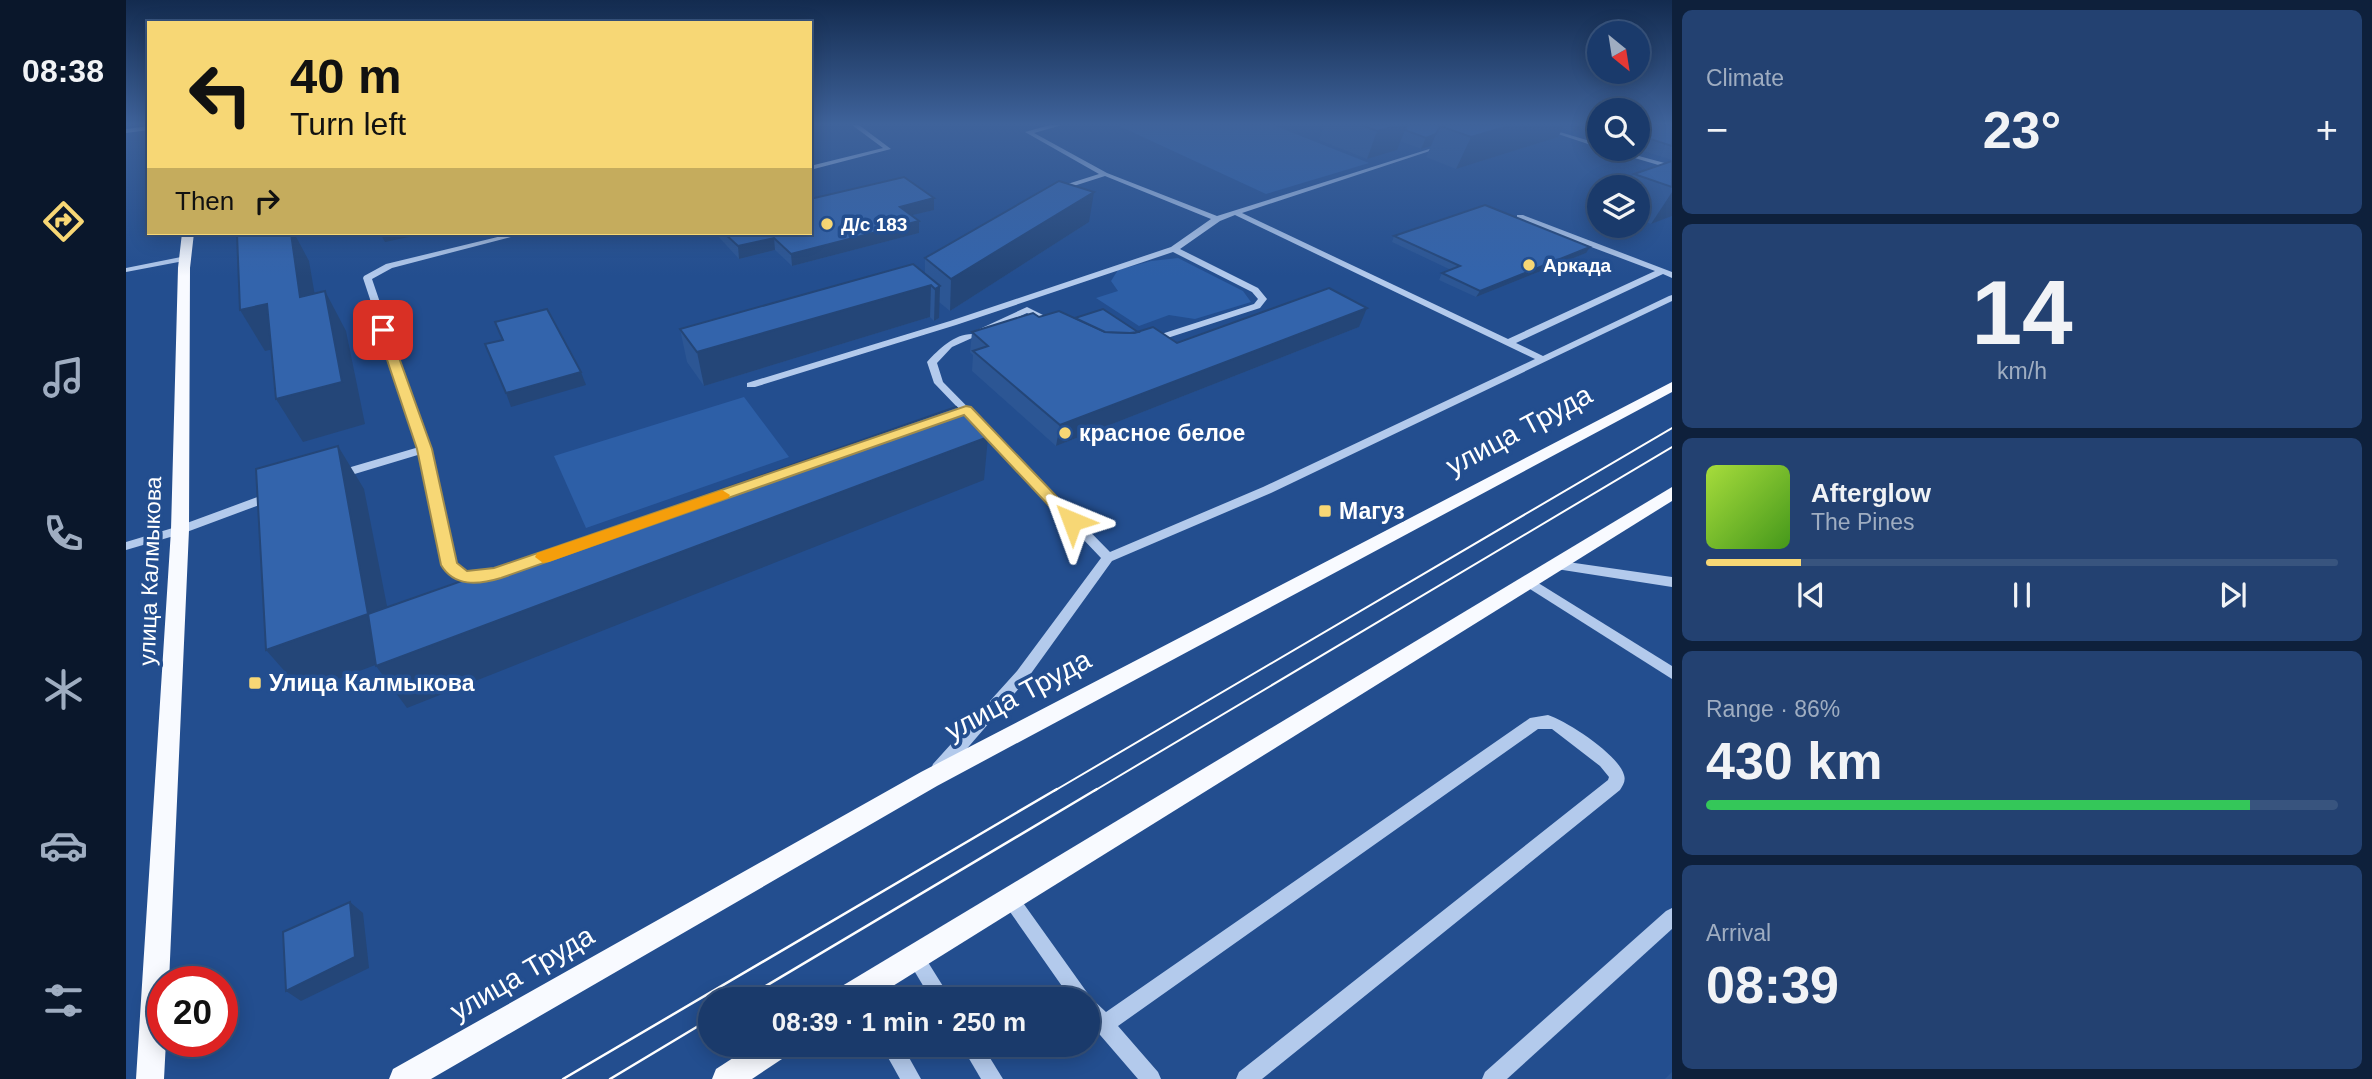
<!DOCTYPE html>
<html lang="en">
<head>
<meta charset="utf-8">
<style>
  body { margin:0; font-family:Arial,sans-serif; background:#234171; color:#f1f3f6; height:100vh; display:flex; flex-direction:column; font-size:26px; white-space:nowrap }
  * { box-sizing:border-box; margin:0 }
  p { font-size:23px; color:#9fadc1 }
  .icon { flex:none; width:38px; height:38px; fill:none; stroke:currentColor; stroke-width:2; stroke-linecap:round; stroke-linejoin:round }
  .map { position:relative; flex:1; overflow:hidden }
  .drawer { display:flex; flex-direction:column; gap:10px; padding:10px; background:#0e203b; width:700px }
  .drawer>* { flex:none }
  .guide { position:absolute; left:21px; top:21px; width:665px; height:214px; border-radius:0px; box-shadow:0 4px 18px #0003,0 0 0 2px #38547e; background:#f7d775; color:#111; overflow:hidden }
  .needle { width:46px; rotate:150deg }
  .fabs { position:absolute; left:1461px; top:21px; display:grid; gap:14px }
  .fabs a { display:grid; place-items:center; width:63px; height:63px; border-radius:50%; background:#1a3a6b; box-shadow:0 4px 18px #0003,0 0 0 2px #38547e; font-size:35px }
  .speed { position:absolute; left:21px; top:966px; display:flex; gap:14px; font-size:35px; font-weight:700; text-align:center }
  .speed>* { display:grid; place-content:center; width:91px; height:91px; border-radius:50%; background:#1a3a6b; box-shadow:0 4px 18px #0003,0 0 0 2px #38547e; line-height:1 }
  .speed .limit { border:10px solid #d22; background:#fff; color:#111 }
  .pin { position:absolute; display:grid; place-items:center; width:60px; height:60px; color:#fff; margin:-30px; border-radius:14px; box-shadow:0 4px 10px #0006 }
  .me { position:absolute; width:77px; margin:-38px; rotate:316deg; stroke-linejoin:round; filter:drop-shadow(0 0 5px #0008) }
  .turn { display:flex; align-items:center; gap:24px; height:147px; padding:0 28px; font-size:32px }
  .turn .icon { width:91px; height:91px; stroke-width:2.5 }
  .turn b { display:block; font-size:49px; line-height:60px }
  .then { display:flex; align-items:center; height:66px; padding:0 28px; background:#0003; gap:14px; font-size:26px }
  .big { font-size:52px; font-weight:700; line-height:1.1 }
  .drawer .widget { flex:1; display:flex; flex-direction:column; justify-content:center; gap:10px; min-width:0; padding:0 24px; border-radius:10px; background:#234171 }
  .drawer .dial { align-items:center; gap:0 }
  .dial b { font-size:91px; line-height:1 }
  .song { display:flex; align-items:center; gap:21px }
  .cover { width:84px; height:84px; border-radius:10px; background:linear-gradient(135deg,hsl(80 70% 55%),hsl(100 70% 35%)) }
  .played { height:7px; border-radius:4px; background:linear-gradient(90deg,#f7d775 15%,#38547e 15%) }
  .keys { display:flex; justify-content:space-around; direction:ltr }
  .heat { display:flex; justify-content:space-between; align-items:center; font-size:38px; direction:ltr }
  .charge { height:10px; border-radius:5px; background:linear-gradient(90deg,#34c759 86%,#38547e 0) }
  .trip { position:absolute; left:572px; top:987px; width:402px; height:70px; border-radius:35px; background:#1a3a6b; box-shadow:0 4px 18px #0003,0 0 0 2px #38547e; font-weight:700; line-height:70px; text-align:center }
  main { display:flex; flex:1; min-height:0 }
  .dock { display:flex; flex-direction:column; width:126px; justify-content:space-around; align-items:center; background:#0a172b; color:#9fadc1 }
  .dock .icon { width:49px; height:49px }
  .dock .current { color:#f7d775 }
  .dock b { font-size:32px; color:#f1f3f6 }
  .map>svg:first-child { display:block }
</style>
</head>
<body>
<main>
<nav class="dock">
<b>08:38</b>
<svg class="icon current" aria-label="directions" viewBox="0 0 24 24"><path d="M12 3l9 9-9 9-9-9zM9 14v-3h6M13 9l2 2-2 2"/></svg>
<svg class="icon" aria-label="music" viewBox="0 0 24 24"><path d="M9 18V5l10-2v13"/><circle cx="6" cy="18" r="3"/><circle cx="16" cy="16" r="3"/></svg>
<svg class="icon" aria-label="phone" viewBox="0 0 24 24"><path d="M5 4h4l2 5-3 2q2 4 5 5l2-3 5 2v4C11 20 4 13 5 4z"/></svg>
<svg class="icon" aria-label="climate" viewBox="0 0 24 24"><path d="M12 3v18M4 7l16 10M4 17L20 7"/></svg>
<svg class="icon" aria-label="car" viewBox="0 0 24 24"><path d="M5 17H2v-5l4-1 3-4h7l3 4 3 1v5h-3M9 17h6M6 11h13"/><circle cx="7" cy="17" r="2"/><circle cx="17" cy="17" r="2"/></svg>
<svg class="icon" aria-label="filters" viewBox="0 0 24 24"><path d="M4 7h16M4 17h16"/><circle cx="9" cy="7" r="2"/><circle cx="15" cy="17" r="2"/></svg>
</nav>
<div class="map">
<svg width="1546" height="1079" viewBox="0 0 1546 1079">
  <rect width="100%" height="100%" fill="#234e8f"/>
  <!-- green -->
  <g fill="#2d5fa7">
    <polygon points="991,125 1147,125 1243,163 1140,194"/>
    <polygon points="1052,258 1117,291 1125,302 1069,319 1043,315 1013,326 970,298 992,291 985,281 992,270 1025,261"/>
    <polygon points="618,397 663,457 460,528 428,456"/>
  </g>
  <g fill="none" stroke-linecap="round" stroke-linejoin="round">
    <!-- minor -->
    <g fill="#b3caec" fill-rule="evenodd">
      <polygon points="726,125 733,125 765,149 684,170 684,166 757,148"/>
      <path d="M924,125h12l-28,8 73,40 110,43 228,-72v2l-203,67 266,126 147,-68 -138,-52v-4h6l149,57v6l-9,-4 -147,69 27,13 126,-60 3,-1v6l-401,192 -159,68 -85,118 -82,95 -6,2 -6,-2 -2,-5 2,-5 84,-93 84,-113 -137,-144 -17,5 -4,-1v-4l16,-5 -25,-26 -7,-21c12,-13 27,-28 45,-28v4l-20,9 -15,16 6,19 167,170 153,-65 272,-128 -300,-144 -15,6 -40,28 78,39 9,11 -7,9 -105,34h-6v-4l105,-34 4,-5 -6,-7 -79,-40 -217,73 -201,62h-8v-4l203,-62 221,-74 40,-28 -106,-43 -50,16v-4l44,-14 -74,-42z"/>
      <polygon points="23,126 23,130 0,133 0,129"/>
      <polygon points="1417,127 1474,144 1474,148 1417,129"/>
      <polygon points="1478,149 1487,149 1546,165 1546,169"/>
      <path d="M388,233h12l-134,35 -20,11 58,170 25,115c12,12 22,5 37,9l1,3 -1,3c-19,5 -38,3 -49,-14l-22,-111 -83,25 -6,-4 2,-3 85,-25 -56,-169 1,-2 22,-12z"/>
      <polygon points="60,256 63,256 63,260 0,272 0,268"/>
      <polygon points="901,307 935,324 933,326 927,326 901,313 855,334 849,334 847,332"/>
      <polygon points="148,491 154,495 152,498 58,533 0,550 0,542 50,527"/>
      <polygon points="1428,560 1546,577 1546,587 1424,568 1422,565 1424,562"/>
      <polygon points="1401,576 1546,666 1546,679 1396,584 1395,581 1396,578"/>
      <path d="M1422,715c19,6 71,40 76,60 2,6 -1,10 -4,15l-358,289h-26l3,-7 369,-292 1,-3 -9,-11 -48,-37h-14l-420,297 40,46 3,7h-23l-50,-58v-22h-17l-70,-100 3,-6 6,-3 6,3 75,105 15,14 424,-294z"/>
      <polygon points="1546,908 1546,929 1381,1079 1356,1079 1359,1072 1540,911"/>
      <polygon points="789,948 795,951 825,999 805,999 780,957 783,951"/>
      <polygon points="755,1045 776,1045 795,1079 774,1079"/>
      <polygon points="835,1045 856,1045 877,1079 855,1079"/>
    </g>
    <!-- major -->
    <g fill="#f8faff" fill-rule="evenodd">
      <polygon points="56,233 68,233 64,268 63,530 43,982 37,982 37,1041 40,1041 38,1079 10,1079 45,530 52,268"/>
      <polygon points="1546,382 1546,392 811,786 305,1079 263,1079 267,1069 795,772"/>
      <polygon points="1546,487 1546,501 746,999 708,999 711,989"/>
      <polygon points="627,1045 666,1045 662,1055 626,1079 586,1079 590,1069"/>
    </g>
    <!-- tram-far1 -->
    <g stroke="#fff" stroke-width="2">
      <polyline points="928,791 1546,428"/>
      <polyline points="968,791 1546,447"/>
    </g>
    <!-- tram -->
    <g stroke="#fff" stroke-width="2.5">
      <polyline points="618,999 971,789"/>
      <polyline points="437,1079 931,789"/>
      <polyline points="484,1079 584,1019"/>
    </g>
  </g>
  <!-- wall -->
  <g fill="#2c5694">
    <polygon points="1198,125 1474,125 1474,137 1453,130 1447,132 1436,129 1432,137 1330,169 1300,157 1305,146 1295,149 1274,141 1271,150 1241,159 1193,140"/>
    <polygon points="1512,125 1546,125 1546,160 1511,149"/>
    <polygon points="1546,161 1546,216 1525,224 1512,219 1512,187 1500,187 1508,174"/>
    <polygon points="808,198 808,210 786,215 793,221 793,233 666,266 649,250 613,259 589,233 684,233"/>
    <polygon points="963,222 824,311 813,302 813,318 808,321 804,317 578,386 561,362 554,329 799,273 799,258"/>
    <polygon points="1268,236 1460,253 1350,297 1313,280 1316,273 1325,270 1266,242"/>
    <polygon points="949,318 1012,332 1051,343 1233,327 930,446 846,371 847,355 844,352 846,332"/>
    <polygon points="1546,1072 1546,1079 1539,1079"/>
  </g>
  <!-- shaded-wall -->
  <g fill="#244678">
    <polygon points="1274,125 1281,125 1271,150 1241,159 1251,131"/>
    <polygon points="1386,125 1438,125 1432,137 1330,169 1345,137"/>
    <polygon points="1451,125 1456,125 1453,130 1447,132"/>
    <polygon points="1310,134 1305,146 1295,149 1300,138"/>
    <polygon points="968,192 963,222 824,311 825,279"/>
    <polygon points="1546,192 1546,216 1525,224"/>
    <polygon points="808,198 808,210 774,218 774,207"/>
    <polygon points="793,221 793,233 666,266 665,254"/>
    <polygon points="165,233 168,233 183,261 196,337 174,297"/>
    <polygon points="254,233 302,233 259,242"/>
    <polygon points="648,238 649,250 613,259 612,246"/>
    <polygon points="1464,247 1460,253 1350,297 1354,291"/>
    <polygon points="805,285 804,317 578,386 571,352"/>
    <polygon points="814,286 813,318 808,321 809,289"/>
    <polygon points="199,291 220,331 239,424 177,442 150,399"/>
    <polygon points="141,304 165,345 139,351 114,310"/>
    <polygon points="1241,308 1233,327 930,446 934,425"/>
    <polygon points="455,372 460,385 385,407 380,393"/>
    <polygon points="862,437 858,480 281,708 250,666"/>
    <polygon points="212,446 238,489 271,657 177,692 140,650"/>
    <polygon points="224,902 237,913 243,968 175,1001 160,991"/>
  </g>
  <!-- building -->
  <g fill="#3364ac" stroke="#244678" stroke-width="2">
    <polygon points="1235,125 1274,125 1251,131"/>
    <polygon points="1281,125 1318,125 1314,126 1310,134 1300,138 1279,130"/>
    <polygon points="1318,125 1386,125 1345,137 1314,126"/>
    <polygon points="1512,125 1546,125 1546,146 1512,135"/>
    <polygon points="1546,161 1546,187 1508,174"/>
    <polygon points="778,177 808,198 774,207 793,221 665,254 648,238 612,246 598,233 684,233 684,199"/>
    <polygon points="933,181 968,192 825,279 799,258"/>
    <polygon points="1359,205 1464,247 1354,291 1316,273 1334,266 1268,236"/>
    <polygon points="117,233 165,233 174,297 199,291 216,382 150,399 141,304 114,310 111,234"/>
    <polygon points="787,264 814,286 809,289 805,285 571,352 554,329"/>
    <polygon points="1203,288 1241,308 934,425 847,351 862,346 846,332 907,313 913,317 933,311 979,332 1008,333 1027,327 1051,343"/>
    <polygon points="421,309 455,372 380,393 359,344 377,340 369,322"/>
    <polygon points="977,309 1012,332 1004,333 979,332 949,318"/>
    <polygon points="830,407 862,437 250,666 242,614"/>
    <polygon points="212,446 242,614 140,650 130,469"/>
    <polygon points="224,902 229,957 160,991 157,932"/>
  </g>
  <!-- sky -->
  <linearGradient id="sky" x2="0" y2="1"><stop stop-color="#132b4f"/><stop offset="0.45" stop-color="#3f639b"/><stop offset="1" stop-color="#3f639b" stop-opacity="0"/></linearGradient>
  <rect width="1546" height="276" fill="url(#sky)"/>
  <!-- route -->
  <path fill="#f7d775" stroke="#a18c4c" stroke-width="2" d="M257,326l6,4 43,119 25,114 10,8 27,-3 472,-162 5,1 109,114 -2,4h-11l-103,-110 -463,163c-23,7 -47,9 -60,-13l-24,-116 -40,-119z"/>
  <!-- slow -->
  <polygon fill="#f59e0b" points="596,490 604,495 602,498 423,562 417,563 409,557 411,553"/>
  <!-- markers -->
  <g fill="#f7d775" stroke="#234e8f" stroke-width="2.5">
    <circle cx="701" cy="224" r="7"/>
    <circle cx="1403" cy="265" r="7"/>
    <circle cx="939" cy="433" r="7"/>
    <rect x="1192" y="504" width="14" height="14" rx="3.5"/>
    <rect x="122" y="676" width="14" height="14" rx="3.5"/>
  </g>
  <g text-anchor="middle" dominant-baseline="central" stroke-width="7" stroke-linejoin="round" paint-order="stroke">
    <!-- far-poi labels -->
    <g font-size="19" font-weight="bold" fill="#fff" stroke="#234e8f" text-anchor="start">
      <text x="715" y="224">Д/с 183</text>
      <text x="1417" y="265">Аркада</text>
    </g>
    <!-- poi labels -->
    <g font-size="23" font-weight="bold" fill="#fff" stroke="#234e8f" text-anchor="start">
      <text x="953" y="433">красное белое</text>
      <text x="1213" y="511">Магуз</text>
      <text x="143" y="683">Улица Калмыкова</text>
    </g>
    <!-- street labels -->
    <g font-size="23" fill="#fff" stroke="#234e8f">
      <text transform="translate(24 571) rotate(-88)">улица Калмыкова</text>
    </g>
    <!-- near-street labels -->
    <g font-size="28" fill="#fff" stroke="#234e8f">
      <text transform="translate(1393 430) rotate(-28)">улица Труда</text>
      <text transform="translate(892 695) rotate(-28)">улица Труда</text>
      <text transform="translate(396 973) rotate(-30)">улица Труда</text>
    </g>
  </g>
</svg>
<div class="fabs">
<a><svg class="needle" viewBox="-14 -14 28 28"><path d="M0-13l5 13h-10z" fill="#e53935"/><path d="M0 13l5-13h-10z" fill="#9fadc1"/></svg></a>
<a><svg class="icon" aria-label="search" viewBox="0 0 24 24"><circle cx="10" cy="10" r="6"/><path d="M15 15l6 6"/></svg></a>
<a><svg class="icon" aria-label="layers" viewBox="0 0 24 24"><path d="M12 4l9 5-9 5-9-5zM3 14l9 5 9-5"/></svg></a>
</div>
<div class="speed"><div class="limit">20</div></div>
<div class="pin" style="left:257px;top:330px;background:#d93025"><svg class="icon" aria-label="arrive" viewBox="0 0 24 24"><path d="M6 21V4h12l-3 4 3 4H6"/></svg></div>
<svg class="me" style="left:946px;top:521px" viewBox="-20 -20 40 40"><path d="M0-17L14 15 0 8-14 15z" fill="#f7d775" stroke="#fff" stroke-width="4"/></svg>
<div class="trip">08:39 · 1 min · 250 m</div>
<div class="guide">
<div class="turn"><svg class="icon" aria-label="left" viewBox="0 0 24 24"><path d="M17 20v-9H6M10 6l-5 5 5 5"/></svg><div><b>40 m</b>Turn left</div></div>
<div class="then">Then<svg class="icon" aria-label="right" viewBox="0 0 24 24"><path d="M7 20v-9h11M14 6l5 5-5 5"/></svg></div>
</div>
</div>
<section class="drawer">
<div class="widget"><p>Climate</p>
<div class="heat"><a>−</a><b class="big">23°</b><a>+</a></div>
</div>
<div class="widget dial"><b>14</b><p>km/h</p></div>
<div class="widget">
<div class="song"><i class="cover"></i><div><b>Afterglow</b><p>The Pines</p></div></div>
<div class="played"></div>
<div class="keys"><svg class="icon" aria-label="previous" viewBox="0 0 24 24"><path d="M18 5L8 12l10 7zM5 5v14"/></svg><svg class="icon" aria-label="pause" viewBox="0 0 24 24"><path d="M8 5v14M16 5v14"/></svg><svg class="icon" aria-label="next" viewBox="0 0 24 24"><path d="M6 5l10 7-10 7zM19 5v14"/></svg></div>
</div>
<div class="widget"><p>Range · 86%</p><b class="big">430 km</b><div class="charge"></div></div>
<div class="widget"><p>Arrival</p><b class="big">08:39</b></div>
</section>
</main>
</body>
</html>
